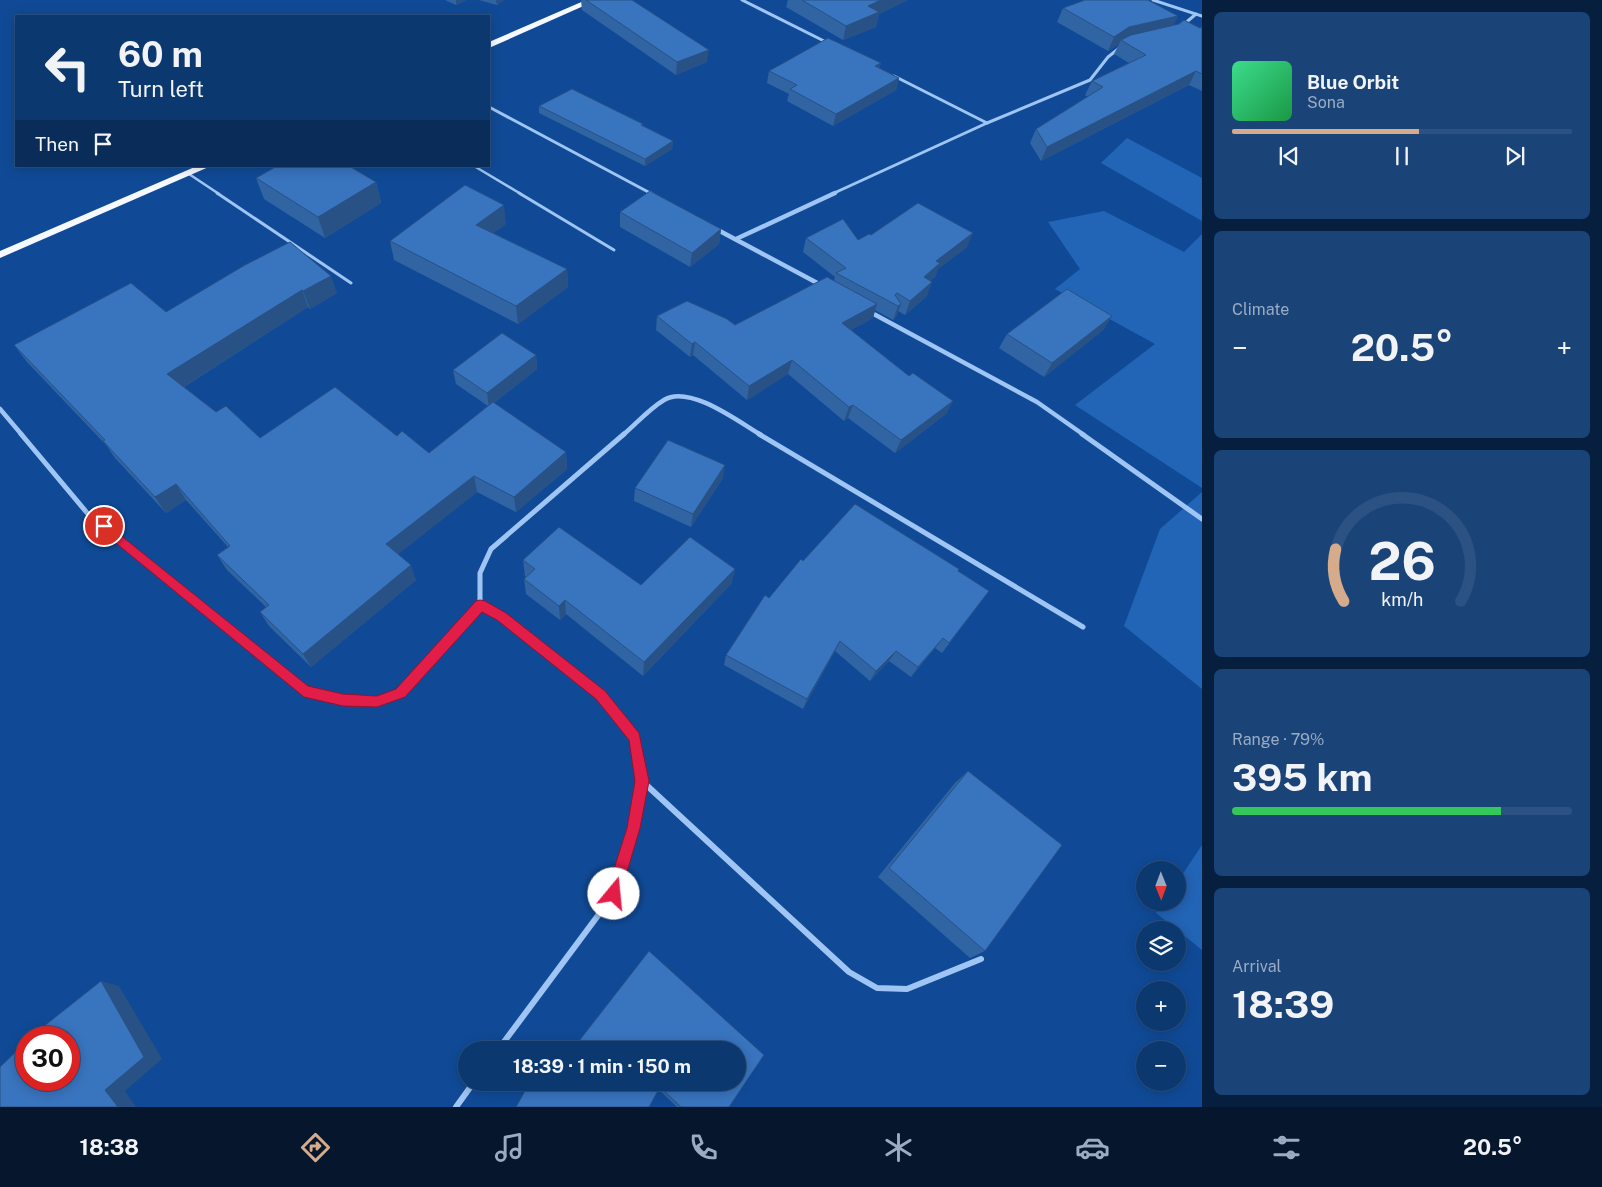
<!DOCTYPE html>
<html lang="en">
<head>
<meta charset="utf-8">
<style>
  body { margin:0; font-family:"Public Sans",sans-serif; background:#1a4378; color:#f1f3f6; height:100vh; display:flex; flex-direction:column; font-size:19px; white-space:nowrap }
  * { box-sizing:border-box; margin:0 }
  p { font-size:16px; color:#9aacc3 }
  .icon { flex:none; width:28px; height:28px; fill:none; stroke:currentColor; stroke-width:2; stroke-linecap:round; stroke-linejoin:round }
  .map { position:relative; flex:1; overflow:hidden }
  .side { display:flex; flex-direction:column; gap:12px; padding:12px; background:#071f3e; width:400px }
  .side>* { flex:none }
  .guide { position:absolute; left:15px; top:15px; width:475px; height:152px; border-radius:0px; box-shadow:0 2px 12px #0003,0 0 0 1px #2c5283; background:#0c3870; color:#f1f3f6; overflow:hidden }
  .needle { width:32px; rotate:179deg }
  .controls { position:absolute; left:1136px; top:861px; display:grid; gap:10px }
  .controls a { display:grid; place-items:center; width:50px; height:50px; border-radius:50%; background:#0c3870; box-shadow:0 2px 12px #0003,0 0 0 1px #2c5283; font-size:25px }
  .speed { position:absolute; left:15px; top:1026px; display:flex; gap:10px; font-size:25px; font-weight:700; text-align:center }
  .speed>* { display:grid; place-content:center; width:65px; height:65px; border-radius:50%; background:#0c3870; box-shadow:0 2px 12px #0003,0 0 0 1px #2c5283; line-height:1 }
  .speed .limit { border:8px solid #d22; background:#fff; color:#111 }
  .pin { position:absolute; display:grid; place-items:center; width:42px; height:42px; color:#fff; margin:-21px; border:2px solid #fff; border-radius:50%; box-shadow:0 1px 5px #0007 }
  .me { position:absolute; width:55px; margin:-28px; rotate:17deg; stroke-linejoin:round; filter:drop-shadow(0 0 4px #0008) }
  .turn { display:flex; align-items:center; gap:18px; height:105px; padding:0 20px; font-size:22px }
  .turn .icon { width:65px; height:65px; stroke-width:2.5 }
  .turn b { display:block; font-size:35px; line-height:42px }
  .then { display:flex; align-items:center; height:48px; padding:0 20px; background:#0003; gap:10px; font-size:19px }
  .big { font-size:38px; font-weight:700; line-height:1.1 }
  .side .widget { flex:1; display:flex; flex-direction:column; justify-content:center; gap:8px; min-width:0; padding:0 18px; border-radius:8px; background:#1a4378 }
  .side .dial { align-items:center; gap:0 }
  .dial svg { height:130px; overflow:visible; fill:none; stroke:#2c5283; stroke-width:7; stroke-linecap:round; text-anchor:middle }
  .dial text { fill:#f1f3f6; stroke:none }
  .song { display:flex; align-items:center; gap:15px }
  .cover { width:60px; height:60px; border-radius:8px; background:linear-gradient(135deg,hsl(150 70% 55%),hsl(140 70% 35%)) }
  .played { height:5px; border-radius:2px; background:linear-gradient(90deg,#d6ab8b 55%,#2c5283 55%) }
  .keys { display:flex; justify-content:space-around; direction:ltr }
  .heat { display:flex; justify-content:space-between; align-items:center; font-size:28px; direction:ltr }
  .charge { height:8px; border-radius:4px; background:linear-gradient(90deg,#34c759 79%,#2c5283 0) }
  .trip { position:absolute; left:458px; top:1041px; width:288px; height:50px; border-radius:25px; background:#0c3870; box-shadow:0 2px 12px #0003,0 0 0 1px #2c5283; font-weight:700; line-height:50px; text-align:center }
  .menu { display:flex; height:80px; justify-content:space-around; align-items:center; background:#05162d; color:#9aacc3 }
  .menu .icon { width:35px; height:35px }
  .menu .selected { color:#d6ab8b }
  .menu b { font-size:22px; color:#f1f3f6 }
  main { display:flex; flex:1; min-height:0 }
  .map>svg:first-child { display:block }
</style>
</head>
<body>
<main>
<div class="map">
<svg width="1202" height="1107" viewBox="0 0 1202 1107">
  <rect width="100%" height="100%" fill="#104a96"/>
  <!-- green -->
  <g fill="#2264b5">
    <polygon points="1127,138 1202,178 1202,221 1101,163"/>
    <polygon points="1104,211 1184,252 1202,234 1202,488 1075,405 1155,344 1055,289 1080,269 1048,222"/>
    <polygon points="1202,492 1202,689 1124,626 1160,529"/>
    <polygon points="1202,845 1202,950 1156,913 1163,903 1178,902 1178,881"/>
  </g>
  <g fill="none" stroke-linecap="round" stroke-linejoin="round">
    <!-- service-far1 -->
    <g stroke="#9fc5f4" stroke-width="2.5">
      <polyline points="474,166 521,194"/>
      <polyline points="189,174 219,194"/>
    </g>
    <!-- service -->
    <g stroke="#9fc5f4" stroke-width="3">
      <polyline points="217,193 351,283"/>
      <polyline points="519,193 614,250"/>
    </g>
    <!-- minor-far3 -->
    <g stroke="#9fc5f4" stroke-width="3">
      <polyline points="742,0 828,43"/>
      <polyline points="1153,0 1202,16"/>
      <polyline points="1183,25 1196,14"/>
      <polyline points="894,76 987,123"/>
      <polyline points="489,107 652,194"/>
      <polyline points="832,194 987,123 1090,80 1108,57 1122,46"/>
    </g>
    <!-- minor-far2 -->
    <g stroke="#9fc5f4" stroke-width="4.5">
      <polyline points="650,193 653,195"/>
      <polyline points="716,229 821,285"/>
      <polyline points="736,239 835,193"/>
      <polyline points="870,312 1037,402 1084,435"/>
      <polyline points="0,409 22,435"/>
      <path d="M623,435c13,-11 26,-26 41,-35 25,-16 75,22 97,35"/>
    </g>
    <!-- minor-far1 -->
    <g stroke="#9fc5f4" stroke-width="5">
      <polyline points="21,434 88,514 304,691 343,700 377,701 400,693 480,605 501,617 601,695 633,735"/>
      <polyline points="759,434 1083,627"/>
      <polyline points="1082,434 1202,519"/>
      <polyline points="480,605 480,573 491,549 624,434"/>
    </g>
    <!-- minor -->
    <g stroke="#9fc5f4" stroke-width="6">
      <polyline points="642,781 849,972 877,988 907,989 981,959"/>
      <polyline points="498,1050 614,894 633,828 642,781 635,737 632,734"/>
      <polyline points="456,1107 474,1082"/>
    </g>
    <!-- trunk -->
    <g fill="#f6f9ff" fill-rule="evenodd">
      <polygon points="586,0 597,0 489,48 489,42"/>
      <polygon points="197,166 211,166 0,258 0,251"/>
    </g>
  </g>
  <!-- wall -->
  <g fill="#3164a3">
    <polygon points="445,0 466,0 456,5"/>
    <polygon points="479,0 504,0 497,5"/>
    <polygon points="581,0 632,0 707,62 676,75 582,10"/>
    <polygon points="788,0 908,0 879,14 876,27 843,40 786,7"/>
    <polygon points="1063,8 1178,16 1173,25 1200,28 1202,27 1202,91 1189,85 1041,161 1030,143 1036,129 1088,97 1085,95 1092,81 1129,63 1114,54 1119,44 1108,51 1057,22"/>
    <polygon points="881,63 879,68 899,78 896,90 833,126 787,101 789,94 767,83 769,71"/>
    <polygon points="539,106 643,124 643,126 673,141 672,149 645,166 539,113"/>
    <polygon points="256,178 376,182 381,203 325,238 264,199"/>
    <polygon points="620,212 721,229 719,244 690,267 620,227"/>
    <polygon points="506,224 493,233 567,269 568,287 518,324 394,260 390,241"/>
    <polygon points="871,235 967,247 938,269 935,277 930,281 927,296 905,315 898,311 896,317 893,320 875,310 873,318 851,330 909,376 953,401 946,414 895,453 848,418 844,421 788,374 747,400 693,355 690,357 656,330 657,316 735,325 834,281 835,277 803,252 806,238 858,240"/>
    <polygon points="245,265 337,293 310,309 308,307 184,387 216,412 260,438 397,436 429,453 488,406 456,384 453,370 536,355 537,369 494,403 566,452 567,469 516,512 477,492 398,554 416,580 311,667 269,626 260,612 266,607 227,570 217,555 228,547 186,500 166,513 115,458 106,445 27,362 14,345 166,312"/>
    <polygon points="1112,316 1103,330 1044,377 999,348 1007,334"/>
    <polygon points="723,478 691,527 634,501 635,488"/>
    <polygon points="523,560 641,585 735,569 731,584 643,676 566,614 560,620 526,594 524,579 526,577 525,576"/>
    <polygon points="958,571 989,591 942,653 935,648 911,677 889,661 870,681 835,651 803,709 724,665 726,655 769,598"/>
    <polygon points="968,771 985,951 970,958 878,877 955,783"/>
    <polygon points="530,1082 736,1082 729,1107 677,1107 658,1089"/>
  </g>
  <!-- shaded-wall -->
  <g fill="#285185">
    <polygon points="456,0 466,0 456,5"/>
    <polygon points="496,0 504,0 497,5"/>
    <polygon points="881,0 908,0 879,14 876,27 843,40 846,26 868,6"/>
    <polygon points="1178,16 1170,30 1121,40 1119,44 1108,51 1114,37 1129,27"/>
    <polygon points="709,50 707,62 676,75 677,62"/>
    <polygon points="881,63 877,74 875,66"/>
    <polygon points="1196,71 1189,85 1041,161 1047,147"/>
    <polygon points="899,78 896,90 833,126 836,114"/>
    <polygon points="673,141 672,149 645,166 645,159"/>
    <polygon points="376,182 381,203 325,238 318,217"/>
    <polygon points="504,205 506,224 479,244 476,225"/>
    <polygon points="721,229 719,244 690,267 692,253"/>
    <polygon points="973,233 967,247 938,269 935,277 918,291 924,277 936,261"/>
    <polygon points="567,269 568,287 518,324 516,306"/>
    <polygon points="331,276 337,293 310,309 303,291"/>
    <polygon points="932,282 927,296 905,315 910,301"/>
    <polygon points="302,290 308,307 177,391 167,374"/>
    <polygon points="877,304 873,318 838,337 842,323"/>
    <polygon points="901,304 896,317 893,320 898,306"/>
    <polygon points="1112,316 1103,330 1044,377 1052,363"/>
    <polygon points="695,342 693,355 690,357 692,344"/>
    <polygon points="536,355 537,369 489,407 487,393"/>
    <polygon points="792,360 788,374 747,400 749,386"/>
    <polygon points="953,401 946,414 895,453 901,440"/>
    <polygon points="853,405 848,418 844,421 849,407"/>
    <polygon points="566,452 567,469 516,512 514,497"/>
    <polygon points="725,465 723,478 691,527 693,514"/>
    <polygon points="474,476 477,492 392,559 386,544"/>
    <polygon points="176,484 186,500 166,513 155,497"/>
    <polygon points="411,565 416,580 311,667 303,654"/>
    <polygon points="735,569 731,584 643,676 644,662"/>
    <polygon points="565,600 566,614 560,620 559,606"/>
    <polygon points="943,638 935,648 911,677 918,667"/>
    <polygon points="840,641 835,651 803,709 807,699"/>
    <polygon points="896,651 889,661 870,681 876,671"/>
    <polygon points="101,981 119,986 162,1059 125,1091 136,1107 118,1107 105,1090"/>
  </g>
  <!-- building -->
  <g fill="#3974be" stroke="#285185">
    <polygon points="586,0 632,0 709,50 677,62"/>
    <polygon points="802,0 881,0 868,6 879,12 846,26"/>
    <polygon points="1085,0 1148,0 1178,16 1129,27 1114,37 1063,8"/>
    <polygon points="1184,20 1200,28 1202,27 1202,74 1196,71 1047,147 1036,129 1103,87 1092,81 1146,55 1121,40 1131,35 1179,24"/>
    <polygon points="828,38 881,63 875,66 899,78 836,114 790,89 797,85 769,71"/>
    <polygon points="572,89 643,124 641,125 673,141 645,159 539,106"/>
    <polygon points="277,166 349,166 376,182 318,217 256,178"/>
    <polygon points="465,185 504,205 476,225 567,269 516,306 390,241"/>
    <polygon points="650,191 721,229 692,253 620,212"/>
    <polygon points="918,203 973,233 936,261 940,263 924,277 932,282 910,301 897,293 895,295 901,304 898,306 836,273 846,268 806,238 843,219 858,240 869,234 871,235"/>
    <polygon points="290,242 331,276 303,291 302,290 167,374 216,412 226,406 260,438 335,387 397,436 402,431 429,453 493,402 566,452 514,497 474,476 386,544 411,565 303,654 260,612 269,605 217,555 230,546 176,484 155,497 103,441 105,440 14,345 131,283 166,312 245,265"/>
    <polygon points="827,277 877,304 842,323 909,376 913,373 953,401 901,440 853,405 849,407 792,360 749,386 695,342 692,344 657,316 687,301 727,319 735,325"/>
    <polygon points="1067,289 1112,316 1052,363 1007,334"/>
    <polygon points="502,333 536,355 487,393 453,370"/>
    <polygon points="668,440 725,465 693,514 635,488"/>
    <polygon points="855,504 959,569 958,571 989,591 949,643 943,638 918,667 896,651 876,671 840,641 807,699 726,655 765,595 769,598 801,559 803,561"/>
    <polygon points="559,527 641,585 690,537 735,569 644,662 565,600 559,606 524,579 535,569 523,560"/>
    <polygon points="968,771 1062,845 985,951 889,868"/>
    <polygon points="649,951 764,1055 729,1107 681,1107 660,1087 649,1107 516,1107 530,1082 736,1082 736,1050 572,1050"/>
    <polygon points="101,981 144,1057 105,1090 118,1107 0,1107 0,1067 24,1044 23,1042 26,1039 26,1080 69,1080 69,1038 29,1038"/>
    <polygon points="555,1041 568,1050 549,1050"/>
  </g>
  <!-- route -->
  <polygon fill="#e11d48" stroke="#92132f" points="104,522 308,686 343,694 377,696 396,689 476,601 480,600 485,601 506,613 605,691 639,733 649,781 640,828 619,899 614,901 608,899 606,894 627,828 635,781 629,740 596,699 497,620 482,612 405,697 377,707 343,706 304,697 100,530 98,526 100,523"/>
</svg>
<div class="controls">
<a><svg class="needle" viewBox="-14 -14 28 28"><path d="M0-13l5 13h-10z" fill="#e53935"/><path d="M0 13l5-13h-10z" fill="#9aacc3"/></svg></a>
<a><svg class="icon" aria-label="layers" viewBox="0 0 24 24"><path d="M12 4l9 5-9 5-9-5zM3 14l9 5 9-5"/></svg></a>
<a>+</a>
<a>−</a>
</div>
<div class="speed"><div class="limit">30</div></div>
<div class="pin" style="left:104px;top:526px;background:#d93025"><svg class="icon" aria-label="arrive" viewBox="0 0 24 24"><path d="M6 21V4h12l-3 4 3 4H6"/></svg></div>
<svg class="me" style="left:614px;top:894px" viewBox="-20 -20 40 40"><circle r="19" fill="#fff"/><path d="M0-13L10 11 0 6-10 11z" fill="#e11d48"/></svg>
<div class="trip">18:39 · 1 min · 150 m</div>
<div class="guide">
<div class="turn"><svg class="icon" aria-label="left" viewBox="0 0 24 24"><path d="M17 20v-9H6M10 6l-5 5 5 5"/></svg><div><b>60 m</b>Turn left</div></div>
<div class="then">Then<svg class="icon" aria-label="arrive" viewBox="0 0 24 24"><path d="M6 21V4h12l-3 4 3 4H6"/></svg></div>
</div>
</div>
<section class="side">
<div class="widget">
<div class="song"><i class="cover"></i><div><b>Blue Orbit</b><p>Sona</p></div></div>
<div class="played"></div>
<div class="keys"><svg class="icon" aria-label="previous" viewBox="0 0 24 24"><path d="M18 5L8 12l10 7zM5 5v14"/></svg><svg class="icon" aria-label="pause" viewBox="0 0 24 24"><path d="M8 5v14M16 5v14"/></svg><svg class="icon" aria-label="next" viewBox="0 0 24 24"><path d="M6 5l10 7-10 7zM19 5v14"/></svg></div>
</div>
<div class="widget"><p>Climate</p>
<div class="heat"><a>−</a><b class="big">20.5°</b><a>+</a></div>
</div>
<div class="widget dial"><svg viewBox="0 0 100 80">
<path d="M14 69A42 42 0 1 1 86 69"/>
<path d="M14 69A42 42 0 0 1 9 37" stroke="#d6ab8b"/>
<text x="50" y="56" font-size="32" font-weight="700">26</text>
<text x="50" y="72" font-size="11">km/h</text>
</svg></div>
<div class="widget"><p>Range · 79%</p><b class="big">395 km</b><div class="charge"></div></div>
<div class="widget"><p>Arrival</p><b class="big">18:39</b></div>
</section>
</main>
<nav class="menu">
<b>18:38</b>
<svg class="icon selected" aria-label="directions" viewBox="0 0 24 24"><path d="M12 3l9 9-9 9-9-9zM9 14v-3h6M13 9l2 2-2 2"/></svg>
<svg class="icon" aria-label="music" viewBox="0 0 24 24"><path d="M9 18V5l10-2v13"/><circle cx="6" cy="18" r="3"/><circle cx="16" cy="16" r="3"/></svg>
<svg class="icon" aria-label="phone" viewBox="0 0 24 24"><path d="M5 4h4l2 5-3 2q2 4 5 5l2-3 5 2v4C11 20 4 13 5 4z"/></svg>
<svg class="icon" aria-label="climate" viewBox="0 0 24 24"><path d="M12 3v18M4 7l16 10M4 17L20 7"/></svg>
<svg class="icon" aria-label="car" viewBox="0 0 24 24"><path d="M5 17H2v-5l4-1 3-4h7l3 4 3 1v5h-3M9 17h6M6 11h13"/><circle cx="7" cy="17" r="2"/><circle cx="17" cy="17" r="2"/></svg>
<svg class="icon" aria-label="filters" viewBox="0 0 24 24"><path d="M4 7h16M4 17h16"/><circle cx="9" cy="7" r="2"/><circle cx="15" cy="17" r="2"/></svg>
<b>20.5°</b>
</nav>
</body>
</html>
